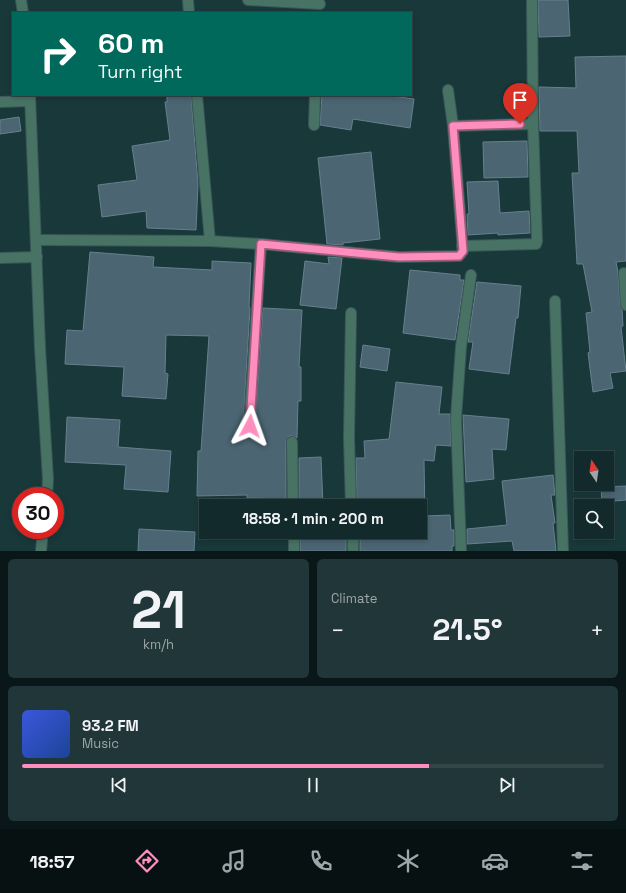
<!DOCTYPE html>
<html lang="en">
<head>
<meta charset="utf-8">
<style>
  body { margin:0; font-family:"Space Grotesk",sans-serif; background:#203638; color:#f1f3f6; height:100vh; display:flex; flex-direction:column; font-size:15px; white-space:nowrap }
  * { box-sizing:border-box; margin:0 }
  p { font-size:13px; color:#9da7a9 }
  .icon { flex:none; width:22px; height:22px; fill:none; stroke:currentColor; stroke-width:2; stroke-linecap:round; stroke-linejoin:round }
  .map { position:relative; height:551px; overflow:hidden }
  .side { display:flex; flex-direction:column; gap:8px; padding:8px; background:#0a1718; flex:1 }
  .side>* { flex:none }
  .banner { position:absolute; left:12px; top:12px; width:400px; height:84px; border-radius:0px; box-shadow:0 2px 6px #0003,0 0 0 1px #324648; background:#00695c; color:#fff; overflow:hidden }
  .needle { width:26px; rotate:347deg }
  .buttons { position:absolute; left:574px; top:451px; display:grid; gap:8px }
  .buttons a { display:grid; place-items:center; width:40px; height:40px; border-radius:0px; background:#132a2c; box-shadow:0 2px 6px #0003,0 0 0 1px #324648; font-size:20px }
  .speed { position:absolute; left:12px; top:487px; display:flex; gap:8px; font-size:20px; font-weight:700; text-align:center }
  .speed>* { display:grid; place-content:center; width:52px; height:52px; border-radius:50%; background:#132a2c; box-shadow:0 2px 6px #0003,0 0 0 1px #324648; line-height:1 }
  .speed .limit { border:6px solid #d22; background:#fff; color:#111 }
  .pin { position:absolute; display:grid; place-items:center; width:34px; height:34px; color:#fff; margin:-41px -17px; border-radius:50% 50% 50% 0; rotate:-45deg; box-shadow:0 0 4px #0007 }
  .pin .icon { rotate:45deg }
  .me { position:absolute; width:44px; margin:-22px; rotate:4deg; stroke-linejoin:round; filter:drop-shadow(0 0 3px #0008) }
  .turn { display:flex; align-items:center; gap:14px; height:84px; padding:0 20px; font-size:18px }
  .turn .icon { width:52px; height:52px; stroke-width:2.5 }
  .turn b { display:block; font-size:28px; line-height:34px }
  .big { font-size:30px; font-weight:700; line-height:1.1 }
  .side .widget { flex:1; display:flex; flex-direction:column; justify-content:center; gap:6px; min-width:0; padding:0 14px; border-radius:6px; background:#203638 }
  .side .dial { align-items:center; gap:0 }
  .dial b { font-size:52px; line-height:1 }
  .song { display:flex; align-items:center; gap:12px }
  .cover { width:48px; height:48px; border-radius:6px; background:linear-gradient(135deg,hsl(230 70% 55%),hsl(220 70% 35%)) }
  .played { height:4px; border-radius:2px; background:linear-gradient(90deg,#fd8ebe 70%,#324648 70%) }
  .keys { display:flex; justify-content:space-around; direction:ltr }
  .heat { display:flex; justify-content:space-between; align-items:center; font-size:22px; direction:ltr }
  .side .tiles { flex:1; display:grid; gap:8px; grid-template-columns:1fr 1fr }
  .widget:last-child { grid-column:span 2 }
  .trip { position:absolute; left:199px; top:499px; width:228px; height:40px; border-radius:0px; background:#132a2c; box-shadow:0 2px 6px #0003,0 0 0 1px #324648; font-weight:700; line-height:40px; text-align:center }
  .tab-bar { display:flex; height:64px; justify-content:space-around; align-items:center; background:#081112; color:#9da7a9 }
  .tab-bar .icon { width:28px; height:28px }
  .tab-bar .selected { color:#fd8ebe }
  .tab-bar b { font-size:18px; color:#f1f3f6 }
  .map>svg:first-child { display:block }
</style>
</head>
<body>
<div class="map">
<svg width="626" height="551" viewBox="0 0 626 551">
  <rect width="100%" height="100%" fill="#19383a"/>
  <!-- building -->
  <g fill="#4b6572" stroke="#66808e">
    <polygon points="538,0 568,0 570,36 539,37"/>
    <polygon points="626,56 626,261 616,262 618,272 620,305 622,309 623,326 621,327 626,371 610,373 613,388 593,392 588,353 590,352 586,313 592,312 583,264 577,264 572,173 579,173 577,131 540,131 539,87 576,88 575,57"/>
    <polygon points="167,95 191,95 198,184 196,230 147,228 146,211 102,217 98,185 137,180 132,146 170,140 165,102 167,102"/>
    <polygon points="322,95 386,95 414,99 410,128 353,119 351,130 320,125"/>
    <polygon points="19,117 21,131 0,134 0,120"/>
    <polygon points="527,141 528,177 484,178 483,142"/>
    <polygon points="371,152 380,239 343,243 343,245 327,244 318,158"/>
    <polygon points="498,181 500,213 529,211 530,233 498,235 498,233 468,235 467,214 469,214 467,182"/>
    <polygon points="90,252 154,257 153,267 212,270 212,261 251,263 249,307 250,308 243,426 243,429 248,432 252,432 255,426 263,308 302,310 299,367 301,367 301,401 298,401 297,438 292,436 289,436 286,442 286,499 247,498 247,495 197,496 198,451 201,451 209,336 166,335 165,373 168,374 166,399 122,396 124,367 65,364 67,330 83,331"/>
    <polygon points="328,257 342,258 336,309 300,305 305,261 329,264"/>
    <polygon points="410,270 460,275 460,280 464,280 455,340 403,333"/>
    <polygon points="477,282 521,286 518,318 516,318 509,374 469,369 473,342 468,342"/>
    <polygon points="363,345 390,349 387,371 360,367"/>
    <polygon points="396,382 442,387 439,414 450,414 451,446 436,445 434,461 424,460 425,516 450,515 451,530 454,530 454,546 452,546 452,551 360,551 360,532 420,532 420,506 357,506 356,458 365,458 364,441 389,439"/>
    <polygon points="463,415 509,419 506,450 492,449 494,479 466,482"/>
    <polygon points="67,417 120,420 118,447 171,451 168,492 124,489 126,465 65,462"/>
    <polygon points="321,457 323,506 299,506 299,458"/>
    <polygon points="553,475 555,495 551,495 555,523 553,523 556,551 514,551 512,541 467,544 467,529 507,525 502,481"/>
    <polygon points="626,486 626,500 602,502 601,487"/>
    <polygon points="139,529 195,532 194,551 138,551"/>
    <rect x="300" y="532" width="46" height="19"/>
  </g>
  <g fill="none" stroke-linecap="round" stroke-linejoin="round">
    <defs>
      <g id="minor">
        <polyline points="188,0 189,13"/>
        <polyline points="248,0 320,4"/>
        <polyline points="197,95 210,241"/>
        <polyline points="0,102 30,101"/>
        <polyline points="314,125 315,95"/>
        <polyline points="453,126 533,124 532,0"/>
        <polyline points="36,240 210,241 261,244 399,257 459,256 463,251 453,126 448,90"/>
        <polyline points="462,246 536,244 537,241 533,124"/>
        <polyline points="0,258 37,257"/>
        <polyline points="624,273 626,305"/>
        <polyline points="555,301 563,551"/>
        <polyline points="351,313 349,438 351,506"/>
        <polyline points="249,426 261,244"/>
        <polyline points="292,442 293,506"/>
        <polyline points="294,532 294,551"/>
        <polyline points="353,532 353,551"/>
        <polyline points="461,551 456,418 461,347 471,275"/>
      </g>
      <g id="tertiary">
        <polyline points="21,0 23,13"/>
        <polyline points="30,95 40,348 48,479 47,496"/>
        <polyline points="41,551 43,530"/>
      </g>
    </defs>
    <!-- minor casing -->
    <use href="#minor" stroke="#3a5758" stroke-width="12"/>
    <!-- tertiary casing -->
    <use href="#tertiary" stroke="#3a5758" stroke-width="12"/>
    <!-- minor -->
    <use href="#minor" stroke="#487364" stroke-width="10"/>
    <!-- tertiary -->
    <use href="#tertiary" stroke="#487364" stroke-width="10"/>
  </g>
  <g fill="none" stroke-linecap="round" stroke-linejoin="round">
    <defs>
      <polyline id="route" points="250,426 261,244 399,257 459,256 463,251 453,126 520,124"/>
    </defs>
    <!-- route casing -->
    <use href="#route" stroke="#a45c7c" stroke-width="10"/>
    <!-- route -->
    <use href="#route" stroke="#fd8ebe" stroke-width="7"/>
  </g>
</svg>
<div class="buttons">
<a><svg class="needle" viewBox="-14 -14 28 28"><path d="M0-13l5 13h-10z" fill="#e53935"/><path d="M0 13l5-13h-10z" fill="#9da7a9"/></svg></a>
<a><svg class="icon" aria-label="search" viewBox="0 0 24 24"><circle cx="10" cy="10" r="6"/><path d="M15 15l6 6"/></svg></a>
</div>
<div class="speed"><div class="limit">30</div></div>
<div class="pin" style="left:520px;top:124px;background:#d93025"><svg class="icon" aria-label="arrive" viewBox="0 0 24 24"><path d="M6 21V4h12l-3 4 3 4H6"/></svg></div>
<svg class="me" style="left:250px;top:426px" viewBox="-20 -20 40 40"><path d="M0-17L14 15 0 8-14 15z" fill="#fd8ebe" stroke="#fff" stroke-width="4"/></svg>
<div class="trip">18:58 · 1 min · 200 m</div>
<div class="banner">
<div class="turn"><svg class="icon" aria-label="right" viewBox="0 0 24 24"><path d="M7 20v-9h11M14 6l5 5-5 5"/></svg><div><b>60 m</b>Turn right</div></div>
</div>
</div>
<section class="side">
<div class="tiles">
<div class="widget dial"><b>21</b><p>km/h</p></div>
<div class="widget"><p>Climate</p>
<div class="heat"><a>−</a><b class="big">21.5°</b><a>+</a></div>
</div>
<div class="widget">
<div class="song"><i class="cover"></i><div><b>93.2 FM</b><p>Music</p></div></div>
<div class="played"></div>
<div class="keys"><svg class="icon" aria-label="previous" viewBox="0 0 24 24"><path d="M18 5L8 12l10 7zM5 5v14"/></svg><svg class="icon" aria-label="pause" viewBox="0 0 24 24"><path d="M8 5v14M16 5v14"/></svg><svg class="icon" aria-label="next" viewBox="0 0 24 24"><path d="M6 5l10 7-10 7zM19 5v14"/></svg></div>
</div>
</div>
</section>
<nav class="tab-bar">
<b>18:57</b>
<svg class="icon selected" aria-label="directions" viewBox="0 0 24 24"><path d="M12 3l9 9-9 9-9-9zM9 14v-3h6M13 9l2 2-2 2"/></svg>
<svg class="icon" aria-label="music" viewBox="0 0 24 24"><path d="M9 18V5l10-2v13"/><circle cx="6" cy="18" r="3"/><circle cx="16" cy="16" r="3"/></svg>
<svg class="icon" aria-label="phone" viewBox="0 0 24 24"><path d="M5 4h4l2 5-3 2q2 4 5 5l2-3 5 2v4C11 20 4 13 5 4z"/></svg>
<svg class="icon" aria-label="climate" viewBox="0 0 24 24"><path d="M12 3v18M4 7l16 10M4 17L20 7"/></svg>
<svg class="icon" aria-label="car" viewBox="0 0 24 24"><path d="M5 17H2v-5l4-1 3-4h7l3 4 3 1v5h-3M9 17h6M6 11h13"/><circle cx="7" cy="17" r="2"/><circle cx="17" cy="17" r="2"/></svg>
<svg class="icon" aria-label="filters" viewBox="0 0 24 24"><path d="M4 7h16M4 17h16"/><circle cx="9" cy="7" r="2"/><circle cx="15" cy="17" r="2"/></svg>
</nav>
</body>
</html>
